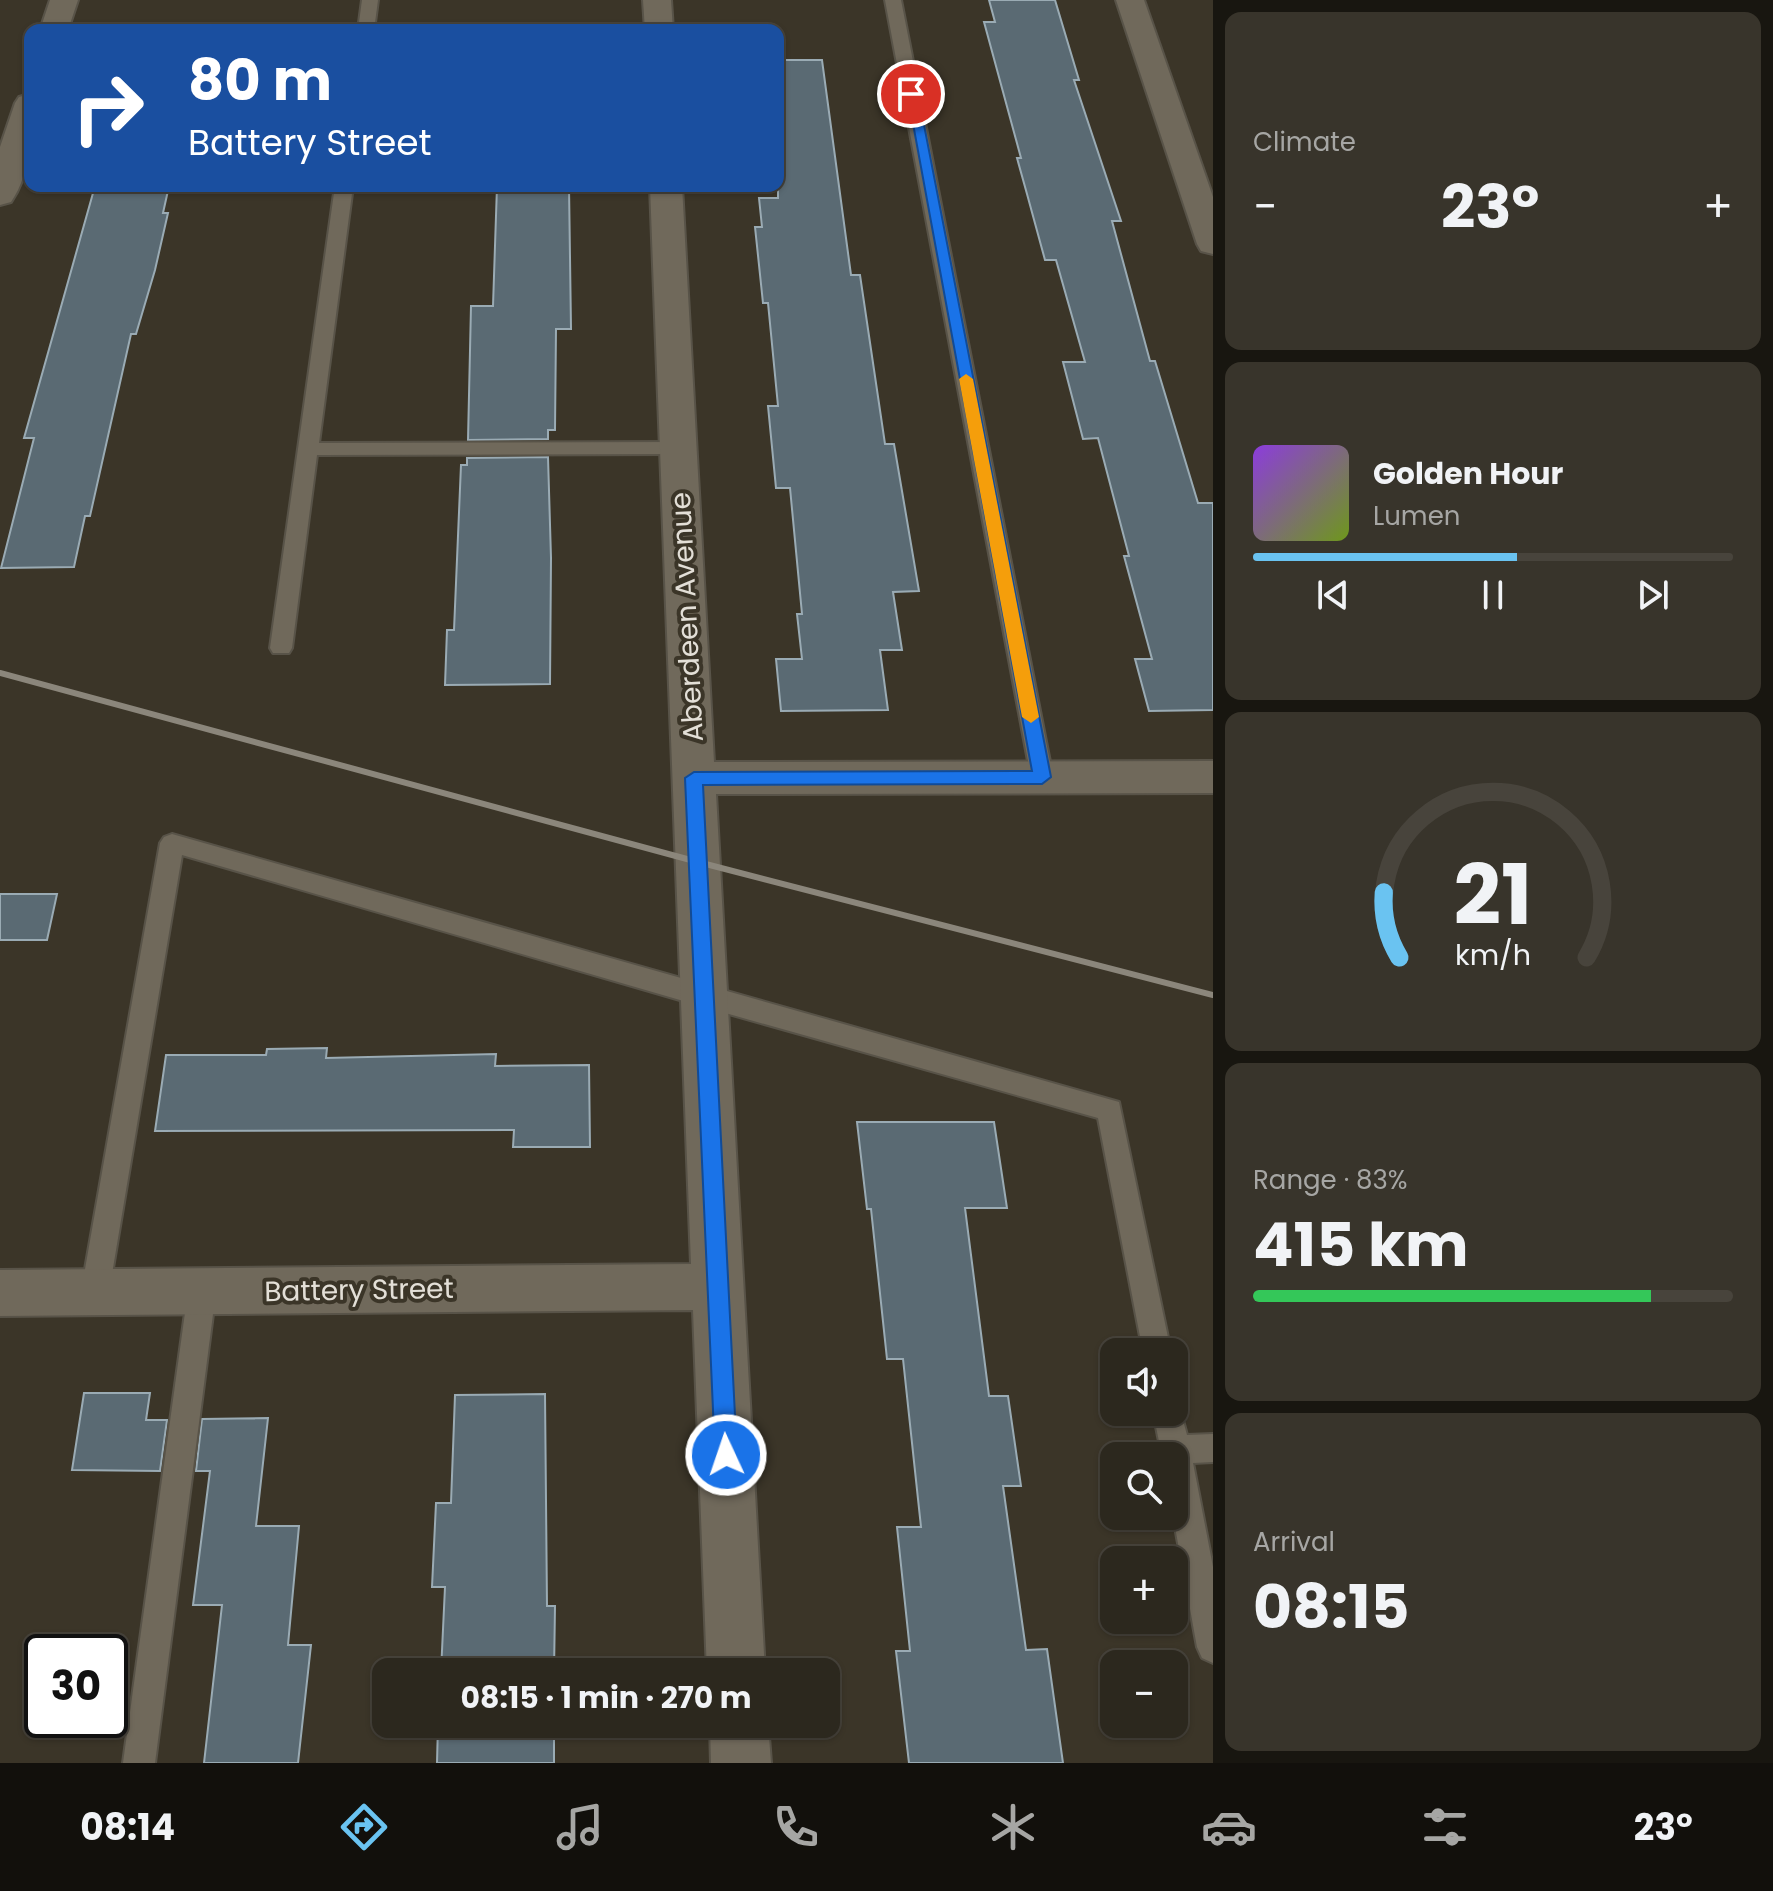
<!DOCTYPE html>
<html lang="en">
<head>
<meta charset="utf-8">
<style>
  body { margin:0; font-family:Poppins,sans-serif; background:#38342b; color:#f1f3f6; height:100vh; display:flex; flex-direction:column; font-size:30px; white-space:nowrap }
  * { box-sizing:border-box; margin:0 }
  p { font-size:26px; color:#a6a6a4 }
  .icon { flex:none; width:44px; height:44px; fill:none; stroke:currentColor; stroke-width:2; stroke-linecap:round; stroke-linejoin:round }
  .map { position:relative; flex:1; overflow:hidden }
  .sheet { display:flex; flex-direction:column; gap:12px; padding:12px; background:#181610; width:560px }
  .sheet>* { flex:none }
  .top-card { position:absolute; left:24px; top:24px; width:760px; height:168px; border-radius:16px; box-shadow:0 2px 6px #0004,0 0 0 2px #48443c; background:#1a4fa0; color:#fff; overflow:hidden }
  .tools { position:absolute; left:1100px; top:1338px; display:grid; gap:16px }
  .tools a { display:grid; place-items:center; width:88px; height:88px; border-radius:16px; background:#2c281e; box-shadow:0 2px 6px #0004,0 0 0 2px #48443c; font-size:40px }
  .speed { position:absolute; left:24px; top:1634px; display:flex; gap:16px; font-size:40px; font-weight:700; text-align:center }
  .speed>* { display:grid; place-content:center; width:104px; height:104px; border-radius:50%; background:#2c281e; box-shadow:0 2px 6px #0004,0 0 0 2px #48443c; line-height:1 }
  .speed .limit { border:4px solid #111; border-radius:12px; background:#fff; color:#111 }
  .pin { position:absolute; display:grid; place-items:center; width:68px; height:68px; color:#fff; margin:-34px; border:4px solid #fff; border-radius:50%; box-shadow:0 2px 8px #0007 }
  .me { position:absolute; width:88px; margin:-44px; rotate:357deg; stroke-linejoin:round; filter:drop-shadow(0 0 6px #0008) }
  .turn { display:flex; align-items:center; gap:28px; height:168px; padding:0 32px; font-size:36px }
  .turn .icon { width:104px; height:104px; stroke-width:2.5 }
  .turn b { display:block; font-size:56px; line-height:68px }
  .big { font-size:60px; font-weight:700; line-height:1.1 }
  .sheet .widget { flex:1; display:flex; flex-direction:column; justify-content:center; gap:12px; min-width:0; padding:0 28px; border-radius:16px; background:#38342b }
  .sheet .dial { align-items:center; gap:0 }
  .dial svg { height:208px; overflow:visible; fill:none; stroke:#48443c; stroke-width:7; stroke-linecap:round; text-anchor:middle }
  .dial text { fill:#f1f3f6; stroke:none }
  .song { display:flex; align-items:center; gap:24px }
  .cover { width:96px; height:96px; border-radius:12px; background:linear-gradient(135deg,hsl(270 70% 55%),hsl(80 70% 35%)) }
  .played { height:8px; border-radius:4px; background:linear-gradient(90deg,#6ac3f1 55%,#48443c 55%) }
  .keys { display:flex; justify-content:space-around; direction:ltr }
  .heat { display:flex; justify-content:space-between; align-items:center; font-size:44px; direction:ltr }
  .charge { height:12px; border-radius:6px; background:linear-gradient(90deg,#34c759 83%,#48443c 0) }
  .trip { position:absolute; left:372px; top:1658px; width:468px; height:80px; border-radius:16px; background:#2c281e; box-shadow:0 2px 6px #0004,0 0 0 2px #48443c; font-weight:700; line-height:80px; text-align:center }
  .dock { display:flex; height:128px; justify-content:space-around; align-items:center; background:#12100c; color:#a6a6a4 }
  .dock .icon { width:56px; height:56px }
  .dock .selected { color:#6ac3f1 }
  .dock b { font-size:36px; color:#f1f3f6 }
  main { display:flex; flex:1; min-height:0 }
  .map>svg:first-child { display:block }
</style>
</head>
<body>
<main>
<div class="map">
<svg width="1213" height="1763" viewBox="0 0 1213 1763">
  <rect width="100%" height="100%" fill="#3b3528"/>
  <!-- building -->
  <g fill="#5a6a73" stroke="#9aabb4" stroke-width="2">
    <polygon points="989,0 1055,0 1079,80 1074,80 1121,221 1112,221 1150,361 1155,361 1198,503 1213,503 1213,710 1149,711 1135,659 1152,659 1124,556 1129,556 1098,438 1083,439 1063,362 1085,362 1056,260 1045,260 1027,194 1017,158 1021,158 984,22 995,22"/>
    <polygon points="778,60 822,60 851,275 860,275 885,444 894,444 919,591 893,592 902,650 880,650 888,710 781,711 776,659 802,659 797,614 802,614 790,488 776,488 768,406 778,406 768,303 763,303 755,227 762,227 759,198 778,198"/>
    <polygon points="95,186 169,186 163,213 168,213 155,270 136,334 131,334 90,516 85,516 74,567 1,568 34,438 24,438"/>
    <polygon points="497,186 569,186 571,329 556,329 555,430 548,430 548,439 468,440 471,306 493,306"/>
    <polygon points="548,457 551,558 550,684 445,685 447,630 454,630 461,465 467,465 467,458"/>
    <polygon points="0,894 57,894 47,940 0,940"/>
    <polygon points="327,1048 326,1058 496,1054 495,1066 589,1065 590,1147 513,1147 514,1130 155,1131 166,1055 266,1055 267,1049"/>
    <polygon points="857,1122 994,1122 1007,1208 965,1208 989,1396 1008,1396 1021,1486 1003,1486 1026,1650 1047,1649 1063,1763 909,1763 896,1651 910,1651 897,1527 921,1527 903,1359 887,1359 871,1209 867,1209"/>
    <polygon points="84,1393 150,1393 146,1420 167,1420 160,1471 72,1470"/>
    <polygon points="545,1394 547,1606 555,1606 554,1672 441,1672 445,1587 432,1587 436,1503 451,1503 455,1395"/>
    <polygon points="268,1418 256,1526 299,1526 288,1645 311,1645 298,1763 204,1763 222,1605 193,1605 210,1471 196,1471 202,1419"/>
    <polygon points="438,1724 554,1724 554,1763 437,1763"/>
  </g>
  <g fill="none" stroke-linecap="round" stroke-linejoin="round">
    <defs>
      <g id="lane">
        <polygon points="362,0 378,0 374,30 358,30"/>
        <polygon points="885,0 901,0 1053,777 1050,783 1042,786 1034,783 1031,777"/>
        <polygon points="335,186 353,186 319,443 679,442 689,448 679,454 317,455 292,648 289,653 273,653 270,648"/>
        <polygon points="172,834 1119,1102 1171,1352 1143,1352 1098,1118 704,1007 182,855 109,1292 105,1301 95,1305 85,1301 81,1292 160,843 164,837"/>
        <polygon points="202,1278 212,1282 216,1291 155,1763 123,1763 188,1291 192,1282"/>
        <polygon points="1174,1401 1178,1402 1187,1435 1213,1434 1213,1462 1193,1463 1213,1567 1213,1663 1202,1658 1197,1647 1173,1516 1174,1456 1162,1456 1153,1412 1174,1412"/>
      </g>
      <g id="street">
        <polygon points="643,0 671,0 673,30 645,30"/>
        <polygon points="1116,0 1144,0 1213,197 1213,254 1201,251 1197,244"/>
        <polygon points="650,186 682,186 714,762 1213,761 1213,793 716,794 765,1672 707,1672 693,1310 0,1316 0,1270 691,1264"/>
        <polygon points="710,1724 768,1724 771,1763 711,1763"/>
      </g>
      <g id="secondary">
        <polygon points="50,0 78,0 68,30 40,30"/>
        <path d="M30,94c0,36 3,77 -19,108l-11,3v-58l15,-44 4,-6z"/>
      </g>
    </defs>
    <!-- lane casing -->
    <use href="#lane" stroke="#585348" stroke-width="4"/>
    <!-- street casing -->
    <use href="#street" stroke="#585348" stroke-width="4"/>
    <!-- secondary casing -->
    <use href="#secondary" stroke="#585348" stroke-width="4"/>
    <!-- lane -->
    <use href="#lane" fill="#70695b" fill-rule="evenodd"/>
    <!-- street -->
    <use href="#street" fill="#70695b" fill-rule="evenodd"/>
    <!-- secondary -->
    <use href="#secondary" fill="#70695b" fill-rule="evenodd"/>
    <!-- rail -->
    <polyline stroke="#8b867b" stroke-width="6" points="0,673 698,862 1213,995"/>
  </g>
  <!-- route -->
  <polygon fill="#1a73e8" stroke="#114b97" stroke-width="2" points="907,91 918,94 1051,777 1042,784 703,785 737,1455 734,1463 726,1466 718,1463 715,1455 685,778 694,772 1032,771"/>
  <!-- slow -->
  <polygon fill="#f59e0b" points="966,374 973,379 1039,717 1031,723 1022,717 959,379"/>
  <g text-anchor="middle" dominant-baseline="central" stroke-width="8" stroke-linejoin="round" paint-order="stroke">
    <!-- street labels -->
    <g font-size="28" fill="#e3dfd7" stroke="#3b3528">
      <text transform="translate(687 617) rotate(-93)">Aberdeen Avenue</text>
      <text transform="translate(359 1290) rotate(-1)">Battery Street</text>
    </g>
  </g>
</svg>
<div class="tools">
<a><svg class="icon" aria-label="sound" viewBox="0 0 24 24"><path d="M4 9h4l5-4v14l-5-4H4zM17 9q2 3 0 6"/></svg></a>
<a><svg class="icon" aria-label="search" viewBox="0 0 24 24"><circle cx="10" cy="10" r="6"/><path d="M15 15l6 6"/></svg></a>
<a>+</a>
<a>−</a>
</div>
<div class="speed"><div class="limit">30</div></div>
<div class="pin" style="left:911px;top:94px;background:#d93025"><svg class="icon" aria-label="arrive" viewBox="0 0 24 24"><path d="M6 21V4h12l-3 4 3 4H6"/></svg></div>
<svg class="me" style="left:726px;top:1455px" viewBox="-20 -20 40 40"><circle r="17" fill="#1a73e8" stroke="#fff" stroke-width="3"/><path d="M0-11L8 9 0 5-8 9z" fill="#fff"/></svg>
<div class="trip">08:15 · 1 min · 270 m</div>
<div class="top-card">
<div class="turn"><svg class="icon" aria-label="right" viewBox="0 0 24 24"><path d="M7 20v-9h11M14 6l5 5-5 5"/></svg><div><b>80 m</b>Battery Street</div></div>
</div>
</div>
<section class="sheet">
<div class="widget"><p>Climate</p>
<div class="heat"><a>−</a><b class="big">23°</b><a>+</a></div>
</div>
<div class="widget">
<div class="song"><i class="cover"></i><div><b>Golden Hour</b><p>Lumen</p></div></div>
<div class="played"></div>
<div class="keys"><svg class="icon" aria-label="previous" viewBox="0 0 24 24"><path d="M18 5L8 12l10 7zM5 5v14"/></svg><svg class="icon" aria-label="pause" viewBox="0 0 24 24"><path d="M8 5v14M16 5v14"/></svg><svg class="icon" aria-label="next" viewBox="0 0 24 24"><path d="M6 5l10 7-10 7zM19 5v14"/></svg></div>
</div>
<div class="widget dial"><svg viewBox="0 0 100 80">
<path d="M14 69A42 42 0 1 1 86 69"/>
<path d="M14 69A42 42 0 0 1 8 44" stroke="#6ac3f1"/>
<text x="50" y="56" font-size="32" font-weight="700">21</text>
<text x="50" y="72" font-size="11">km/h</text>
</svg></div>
<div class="widget"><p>Range · 83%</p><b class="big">415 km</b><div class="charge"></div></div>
<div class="widget"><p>Arrival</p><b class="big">08:15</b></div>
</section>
</main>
<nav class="dock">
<b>08:14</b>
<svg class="icon selected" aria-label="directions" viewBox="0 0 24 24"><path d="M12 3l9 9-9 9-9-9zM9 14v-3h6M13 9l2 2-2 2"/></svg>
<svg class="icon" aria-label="music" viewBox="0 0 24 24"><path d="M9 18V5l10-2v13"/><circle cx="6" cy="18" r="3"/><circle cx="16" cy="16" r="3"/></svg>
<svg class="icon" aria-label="phone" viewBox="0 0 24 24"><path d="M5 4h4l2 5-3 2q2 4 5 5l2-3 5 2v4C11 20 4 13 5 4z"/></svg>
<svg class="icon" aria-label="climate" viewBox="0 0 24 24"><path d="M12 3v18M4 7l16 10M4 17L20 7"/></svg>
<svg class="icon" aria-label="car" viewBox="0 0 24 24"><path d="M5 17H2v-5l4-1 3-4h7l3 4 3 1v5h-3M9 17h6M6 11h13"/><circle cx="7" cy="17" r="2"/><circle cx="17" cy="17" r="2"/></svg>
<svg class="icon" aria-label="filters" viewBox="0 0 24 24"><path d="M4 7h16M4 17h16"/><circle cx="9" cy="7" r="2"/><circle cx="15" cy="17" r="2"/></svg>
<b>23°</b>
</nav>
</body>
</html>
